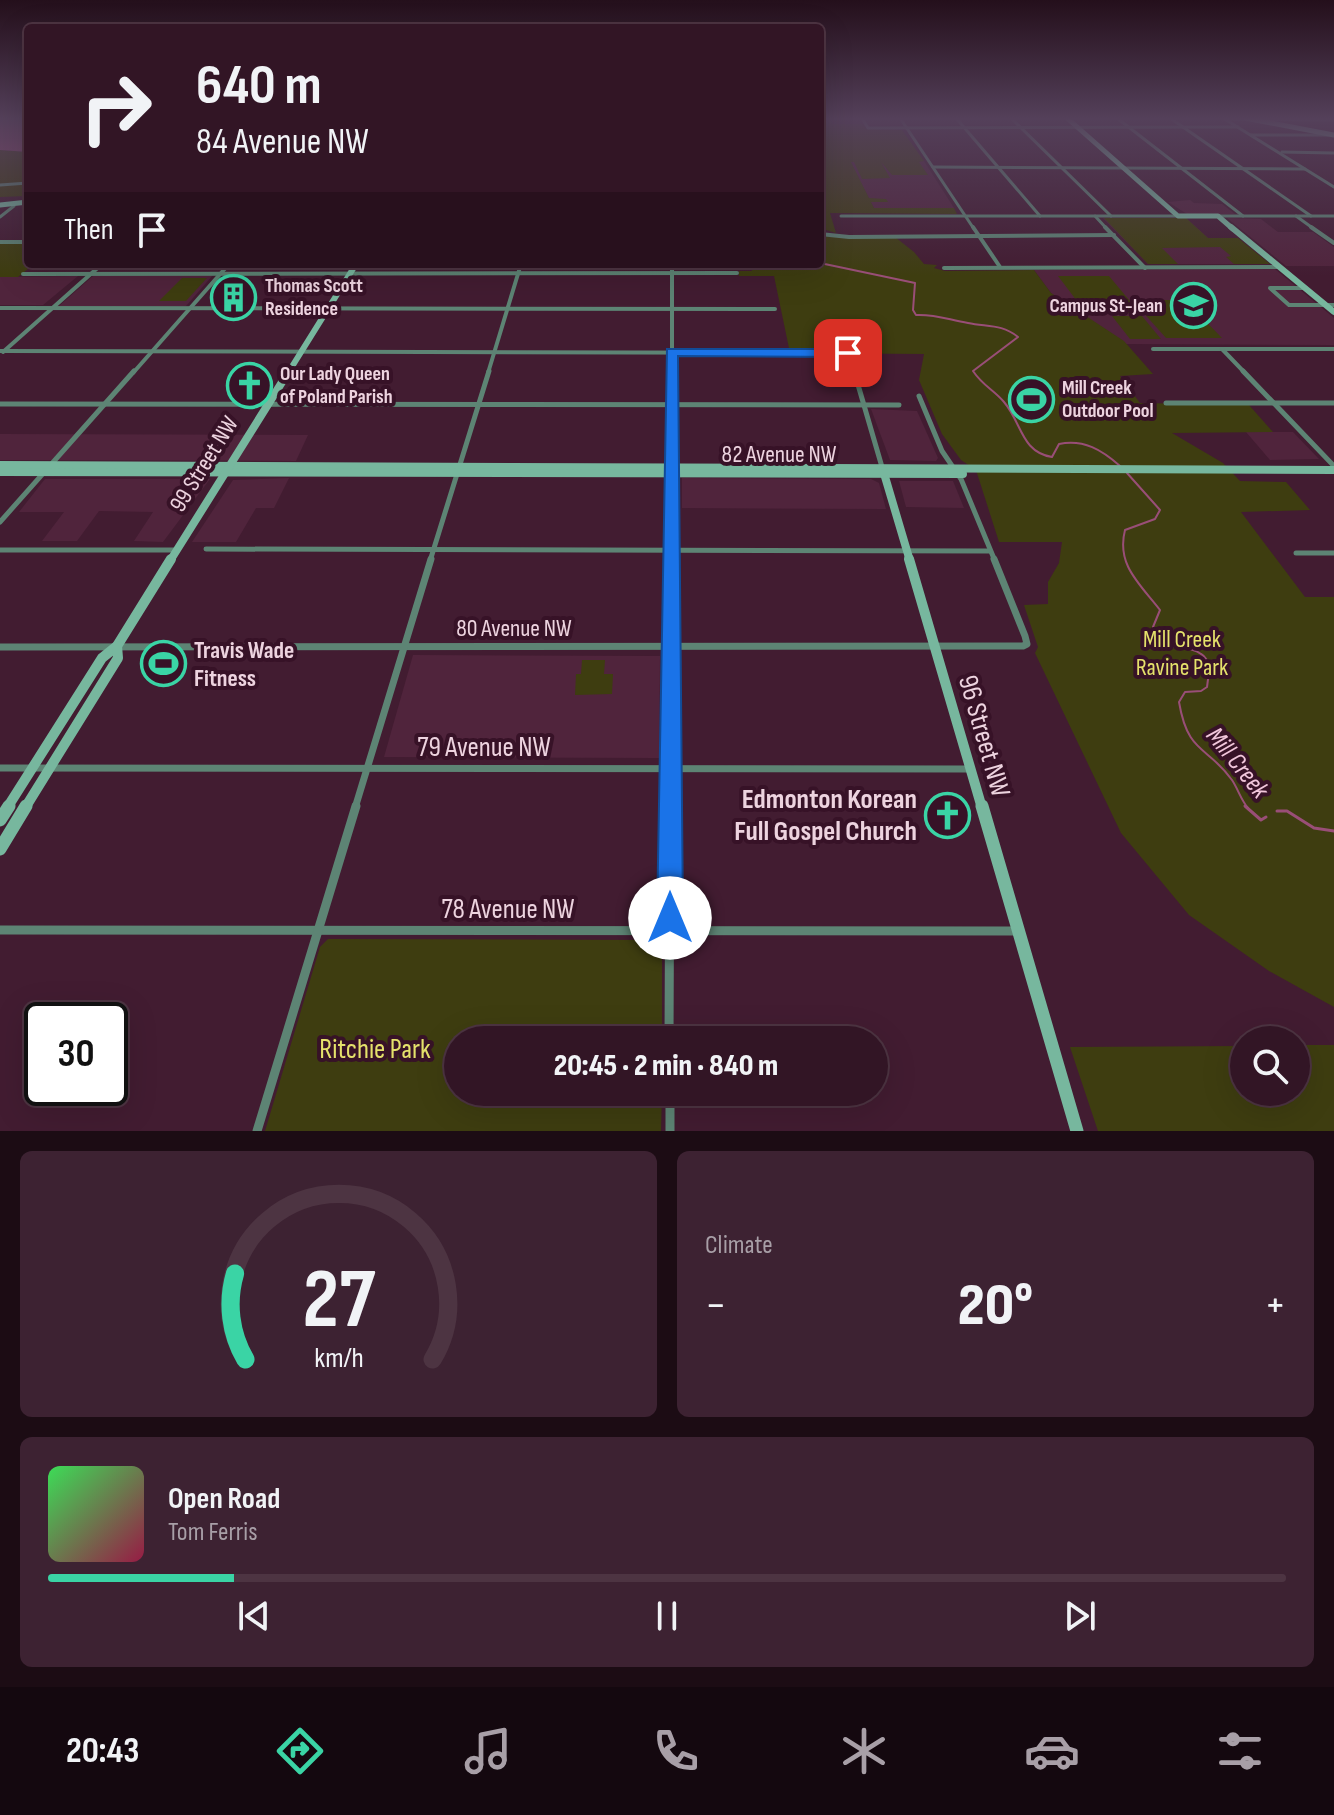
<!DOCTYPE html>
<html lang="en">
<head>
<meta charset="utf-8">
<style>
  body { margin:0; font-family:"Sofia Sans Condensed",sans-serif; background:#3d2232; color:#f1f3f6; height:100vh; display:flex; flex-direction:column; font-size:30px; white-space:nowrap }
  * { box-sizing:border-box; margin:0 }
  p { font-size:26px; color:#a89fa7 }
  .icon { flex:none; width:44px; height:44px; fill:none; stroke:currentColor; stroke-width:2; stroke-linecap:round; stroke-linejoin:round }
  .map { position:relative; height:1131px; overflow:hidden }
  .sheet { display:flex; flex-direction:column; gap:20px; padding:20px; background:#1c0c14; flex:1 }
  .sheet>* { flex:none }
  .hud { position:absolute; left:24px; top:24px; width:800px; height:244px; border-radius:8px; box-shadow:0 8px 32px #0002,0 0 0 2px #4d3442; background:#321525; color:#f1f3f6; overflow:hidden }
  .fabs { position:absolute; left:1230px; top:1026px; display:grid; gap:16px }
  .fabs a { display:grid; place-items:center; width:80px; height:80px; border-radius:50%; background:#321525; box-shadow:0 8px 32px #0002,0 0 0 2px #4d3442; font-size:40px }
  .speed { position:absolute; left:24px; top:1002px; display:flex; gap:16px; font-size:40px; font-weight:700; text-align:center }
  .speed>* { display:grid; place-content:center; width:104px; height:104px; border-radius:50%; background:#321525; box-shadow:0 8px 32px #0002,0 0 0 2px #4d3442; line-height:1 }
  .speed .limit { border:4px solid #111; border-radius:12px; background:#fff; color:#111 }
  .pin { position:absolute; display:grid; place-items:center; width:68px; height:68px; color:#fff; margin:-34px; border-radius:16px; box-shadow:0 4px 12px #0006 }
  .me { position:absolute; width:88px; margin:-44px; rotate:0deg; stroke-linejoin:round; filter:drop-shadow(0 0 6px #0008) }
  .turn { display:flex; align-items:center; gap:28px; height:168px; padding:0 40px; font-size:36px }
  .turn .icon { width:104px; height:104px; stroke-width:2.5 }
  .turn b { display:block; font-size:56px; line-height:68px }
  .then { display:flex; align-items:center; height:76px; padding:0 40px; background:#0003; gap:16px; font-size:30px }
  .big { font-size:60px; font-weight:800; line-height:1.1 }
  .sheet .card { flex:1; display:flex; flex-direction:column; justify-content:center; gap:12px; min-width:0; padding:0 28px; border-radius:12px; background:#3d2232 }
  .sheet .dial { align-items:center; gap:0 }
  .dial svg { height:208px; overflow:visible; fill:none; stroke:#4d3442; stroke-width:7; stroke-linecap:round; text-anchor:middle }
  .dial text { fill:#f1f3f6; stroke:none }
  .song { display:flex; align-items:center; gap:24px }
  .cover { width:96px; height:96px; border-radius:12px; background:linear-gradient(135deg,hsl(130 70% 55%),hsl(340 70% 35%)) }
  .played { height:8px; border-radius:4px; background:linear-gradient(90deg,#3ad4a5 15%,#4d3442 15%) }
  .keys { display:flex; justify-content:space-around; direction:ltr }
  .heat { display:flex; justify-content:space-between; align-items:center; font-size:44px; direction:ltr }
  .sheet .tiles { flex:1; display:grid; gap:20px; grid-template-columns:1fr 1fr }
  .card:last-child { grid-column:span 2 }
  .trip { position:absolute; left:444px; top:1026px; width:444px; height:80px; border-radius:40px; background:#321525; box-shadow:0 8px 32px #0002,0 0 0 2px #4d3442; font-weight:800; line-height:80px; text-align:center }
  .tabs { display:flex; height:128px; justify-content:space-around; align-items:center; background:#14080f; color:#a89fa7 }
  .tabs .icon { width:56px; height:56px }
  .tabs .selected { color:#3ad4a5 }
  .tabs b { font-size:36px; color:#f1f3f6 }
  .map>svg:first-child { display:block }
</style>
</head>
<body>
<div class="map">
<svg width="1334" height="1131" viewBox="0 0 1334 1131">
  <rect width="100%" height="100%" fill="#421c31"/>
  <!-- built -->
  <g fill="#50243c">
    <polygon points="924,161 954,208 874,208 850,162"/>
    <polygon points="1190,200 1194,203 1222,204 1235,214 1187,214 1168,202"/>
    <polygon points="1103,218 1186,218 1208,238 1237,238 1269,264 1148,264"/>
    <polygon points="1227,218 1261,219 1278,232 1313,232 1334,247 1334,266 1286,266"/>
    <polygon points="1275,269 1334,318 1334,345 1126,344 1051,293 1034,270"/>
    <polygon points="94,275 213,275 186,306 59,306"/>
    <polygon points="78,276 43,305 0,305 0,277"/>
    <polygon points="871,409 917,411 938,458 936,461 890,460"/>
    <polygon points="1246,432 1293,432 1319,459 1270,460"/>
    <polygon points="0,434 308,435 296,461 0,460"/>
    <polygon points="289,478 274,508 256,508 236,542 192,542 233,480"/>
    <polygon points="682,478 871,479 879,483 886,509 682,508"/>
    <polygon points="45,479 210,479 163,542 134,541 153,512 99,511 77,541 42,541 64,512 19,512"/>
    <polygon points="899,481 953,481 964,508 906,507"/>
    <polygon points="413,655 660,656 659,758 384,757"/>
  </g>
  <!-- green -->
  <g fill="#3e3d10">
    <polygon points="820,118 828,118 832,124 863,124 866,129 902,130 924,161 919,162 928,175 892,175 881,162 890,178 862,179 854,162 851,162 869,198 886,199 888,202 871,202 874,208 954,208 957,214 830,213 836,233 820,228"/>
    <polygon points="0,150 28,152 28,196 0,197"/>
    <polygon points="1104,218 1186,218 1208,238 1238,238 1270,264 1234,264 1226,257 1231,256 1220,247 1162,248 1178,264 1148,264"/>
    <polygon points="820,236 895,237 914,252 924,264 937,265 934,268 945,271 1034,270 1051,293 1124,341 1153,374 1120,376 1140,403 1249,405 1273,432 1172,433 1223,463 1240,481 1286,482 1310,510 1241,512 1305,597 1334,597 1334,1007 1269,971 1189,915 1121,833 1035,653 1038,647 1024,605 1048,604 1048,582 1059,563 1062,542 999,542 976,470 961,460 942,434 919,380 924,354 790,353 774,276 739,276 739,271 752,271 750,264 820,264"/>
    <polygon points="0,243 28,243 28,264 34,264 18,277 0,277"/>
    <polygon points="1058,276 1109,276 1140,313 1086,313"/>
    <polygon points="182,278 207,278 186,301 159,301"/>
    <polygon points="1132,300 1185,300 1222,338 1166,338"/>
    <polygon points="1112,316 1142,316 1161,339 1130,339"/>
    <polygon points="582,660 605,660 604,674 613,674 612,694 575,695 576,674 581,674"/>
    <polygon points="328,939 656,940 662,947 662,1040 458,1040 458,1092 662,1092 661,1131 265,1131 320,947"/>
    <polygon points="1296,1045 1334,1045 1334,1131 1098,1131 1070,1047 1244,1046 1244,1092 1296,1092"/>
  </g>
  <!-- water -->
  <polygon fill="#994e77" points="0,118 28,118 28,152 0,150"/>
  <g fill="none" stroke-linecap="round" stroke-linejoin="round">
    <!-- stream-far1 -->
    <g stroke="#994e77" stroke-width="2">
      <polyline points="820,243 820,254"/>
      <path d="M820,263l95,20 -2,27 3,5c20,-1 33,5 52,8 20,4 34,1 50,14l-45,34c10,15 21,19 31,31 18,21 17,50 48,55l7,-13c25,-5 43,6 61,22"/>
      <path d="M1127,473l33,37 -5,9 -30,11c-9,35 15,54 35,80l-7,17c3,28 32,14 48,27 4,2 6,7 9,10l-3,23 -6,4 -16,1 -6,10c9,53 28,43 53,78 6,9 9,20 16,28"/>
    </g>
    <!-- stream -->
    <g stroke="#994e77" stroke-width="3">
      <polyline points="1245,806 1261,820 1266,817"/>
      <polyline points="1277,811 1287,811 1314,828 1334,831"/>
    </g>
    <!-- street-far4 -->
    <g stroke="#5d8474" stroke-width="3">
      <polyline points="862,118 868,128 1238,127"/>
      <polyline points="900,118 974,229"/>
      <polyline points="956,118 1040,216"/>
      <polyline points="1011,118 1111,216"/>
      <polyline points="1117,118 1243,216"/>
      <polyline points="1170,118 1311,216"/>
      <polyline points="1223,118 1334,187"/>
      <polyline points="1226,119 1334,120"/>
      <polyline points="1251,135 1328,135"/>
      <polyline points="1282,152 1334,153"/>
      <polyline points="933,167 1305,169"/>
      <polyline points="0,185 28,183"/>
      <polyline points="841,216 1178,216"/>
      <polyline points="1095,216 1107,229"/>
      <polyline points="1218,216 1334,216"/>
      <polyline points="1296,216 1314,229"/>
      <polyline points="0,217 14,206"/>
    </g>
    <!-- street-far3 -->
    <g stroke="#5d8474" stroke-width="4">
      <polyline points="973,227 1000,267"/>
      <polyline points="1105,227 1145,268"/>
      <polyline points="1311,227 1334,243"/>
      <polyline points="820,234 849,237 1114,235"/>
      <polyline points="0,242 28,242"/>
      <polyline points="944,268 1280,267"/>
      <polyline points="23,274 737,273"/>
      <polyline points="1306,288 1270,288 1289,305 1334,305"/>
      <polyline points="0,308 775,309"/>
      <polyline points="1153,349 1334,349"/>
      <polyline points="1222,349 1245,373"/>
      <polyline points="0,351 846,353 855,373"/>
      <polyline points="3,352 102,264"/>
      <polyline points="133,373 229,264"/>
      <polyline points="488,373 521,264"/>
      <polyline points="672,373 672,264"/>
    </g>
    <!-- street-far2 -->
    <g stroke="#5d8474" stroke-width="5">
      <polyline points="854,371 882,467"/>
      <polyline points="1243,371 1334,466"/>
      <polyline points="919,396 942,451 961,479 995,561"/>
      <polyline points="1166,403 1334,403"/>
      <polyline points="0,404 899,405"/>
      <polyline points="0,522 134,371"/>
      <polyline points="206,549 990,551"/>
      <polyline points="0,550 177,550"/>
      <polyline points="1296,553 1334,553"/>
      <polyline points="430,561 489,371"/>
      <polyline points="671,561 672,371"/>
    </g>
    <!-- street-far1 -->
    <g stroke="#5d8474" stroke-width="7">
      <polyline points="0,647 1023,646 1027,644 1025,636 994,559"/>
      <polyline points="0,768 969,769"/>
      <polyline points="355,808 431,559"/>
      <polyline points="670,808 671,559"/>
    </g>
    <!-- street -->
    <g stroke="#5d8474" stroke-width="9">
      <polyline points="0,930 1017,931"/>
      <polyline points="669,1040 670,806"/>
      <polyline points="670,1092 670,1131"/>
      <polyline points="257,1131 356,806"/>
    </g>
    <!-- secondary-far4 -->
    <g stroke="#77b79e" stroke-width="5">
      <polyline points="1067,118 1178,216 1218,216 1233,229"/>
      <polyline points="1245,118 1334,135"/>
      <polyline points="0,205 28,202"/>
    </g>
    <!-- secondary-far3 -->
    <g stroke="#77b79e" stroke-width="6">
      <polyline points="1231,227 1334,312"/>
      <polyline points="288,373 356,264"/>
    </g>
    <!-- secondary-far2 -->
    <g stroke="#77b79e" stroke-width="8">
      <polyline points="0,465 1334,470"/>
      <polyline points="883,470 910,561"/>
      <polyline points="0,472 963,474"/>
      <polyline points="170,561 289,371"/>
    </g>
    <!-- secondary-far1 -->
    <g stroke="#77b79e" stroke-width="10">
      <polyline points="909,559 982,808"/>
      <polyline points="7,808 102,658 117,646 171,559"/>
      <polyline points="25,808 118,658 117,646"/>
    </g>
    <!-- secondary -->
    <g stroke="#77b79e" stroke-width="13">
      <polyline points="982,806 1077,1131"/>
      <polyline points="0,820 9,806"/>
      <polyline points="0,849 26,806"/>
    </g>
  </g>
  <!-- sky -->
  <linearGradient id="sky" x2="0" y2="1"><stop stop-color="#240f1b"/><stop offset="0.43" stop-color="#54405a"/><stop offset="1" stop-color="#54405a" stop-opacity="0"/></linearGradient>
  <rect width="1334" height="276" fill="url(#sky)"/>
  <!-- route -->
  <polygon fill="#1a73e8" stroke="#114b97" stroke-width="2" points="667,349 848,349 854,353 848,357 678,356 683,918 679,927 670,931 661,927 657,918"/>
  <!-- icons -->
  <defs>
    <symbol id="building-ring" viewBox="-11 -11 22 22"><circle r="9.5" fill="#371227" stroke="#3ad4a5" stroke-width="1.5"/><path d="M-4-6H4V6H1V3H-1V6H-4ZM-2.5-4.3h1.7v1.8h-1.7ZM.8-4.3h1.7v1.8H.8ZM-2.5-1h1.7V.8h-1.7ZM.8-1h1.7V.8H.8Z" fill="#3ad4a5"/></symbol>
    <symbol id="university-ring" viewBox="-11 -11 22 22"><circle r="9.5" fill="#371227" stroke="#3ad4a5" stroke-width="1.5"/><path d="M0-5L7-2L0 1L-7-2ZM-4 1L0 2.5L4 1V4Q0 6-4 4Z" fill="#3ad4a5"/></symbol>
    <symbol id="church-ring" viewBox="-11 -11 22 22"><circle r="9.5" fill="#371227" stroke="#3ad4a5" stroke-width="1.5"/><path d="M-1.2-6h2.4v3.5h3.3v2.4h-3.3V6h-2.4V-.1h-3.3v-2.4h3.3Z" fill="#3ad4a5"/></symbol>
    <symbol id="stadium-ring" viewBox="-11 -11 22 22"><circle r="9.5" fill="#371227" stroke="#3ad4a5" stroke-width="1.5"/><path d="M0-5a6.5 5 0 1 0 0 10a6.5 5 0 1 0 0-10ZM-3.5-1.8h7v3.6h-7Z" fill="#3ad4a5"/></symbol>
  </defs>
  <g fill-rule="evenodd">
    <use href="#building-ring" x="208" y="272" width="51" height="51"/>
    <use href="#university-ring" x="1168" y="280" width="51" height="51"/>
    <use href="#church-ring" x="224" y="360" width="51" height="51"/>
    <use href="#stadium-ring" x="1006" y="374" width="51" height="51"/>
    <use href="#stadium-ring" x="138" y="638" width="51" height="51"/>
    <use href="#church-ring" x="922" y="790" width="51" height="51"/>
  </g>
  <g text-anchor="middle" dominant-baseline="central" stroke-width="8" stroke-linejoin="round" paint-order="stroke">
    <!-- far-poi labels -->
    <g font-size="20" font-weight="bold" fill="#edd3df" stroke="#371227" text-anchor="start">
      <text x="265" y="286">Thomas Scott<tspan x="265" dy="23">Residence</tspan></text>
      <text x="1163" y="306" text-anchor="end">Campus St-Jean</text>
      <text x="280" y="374">Our Lady Queen<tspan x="280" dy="23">of Poland Parish</tspan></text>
      <text x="1062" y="388">Mill Creek<tspan x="1062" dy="23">Outdoor Pool</tspan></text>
    </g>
    <!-- street labels -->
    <g font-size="24" fill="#edd3df" stroke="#371227">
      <text x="779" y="454">82 Avenue NW</text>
      <text transform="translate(204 464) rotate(-58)">99 Street NW</text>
      <text x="514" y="628">80 Avenue NW</text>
    </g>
    <!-- park labels -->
    <g font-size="24" fill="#e5e26b" stroke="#371227">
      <text x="1182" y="639">Mill Creek<tspan x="1182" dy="28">Ravine Park</tspan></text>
    </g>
    <!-- poi labels -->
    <g font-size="24" font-weight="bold" fill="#edd3df" stroke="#371227" text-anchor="start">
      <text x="194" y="650">Travis Wade<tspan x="194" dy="28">Fitness</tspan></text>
    </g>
    <!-- water labels -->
    <g font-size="26" font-style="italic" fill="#f2c7dc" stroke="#371227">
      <text transform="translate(1237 763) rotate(51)">Mill Creek</text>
    </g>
    <!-- near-street labels -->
    <g font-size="28" fill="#edd3df" stroke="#371227">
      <text transform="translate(984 736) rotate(74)">96 Street NW</text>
      <text x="484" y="747">79 Avenue NW</text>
      <text x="508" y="909">78 Avenue NW</text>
    </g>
    <!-- near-poi labels -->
    <g font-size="28" font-weight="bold" fill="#edd3df" stroke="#371227" text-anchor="end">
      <text x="917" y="799">Edmonton Korean<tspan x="917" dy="32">Full Gospel Church</tspan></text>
    </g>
    <!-- near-park labels -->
    <g font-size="28" fill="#e5e26b" stroke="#371227">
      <text x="375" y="1049">Ritchie Park</text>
    </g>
  </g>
</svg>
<div class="fabs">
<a><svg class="icon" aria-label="search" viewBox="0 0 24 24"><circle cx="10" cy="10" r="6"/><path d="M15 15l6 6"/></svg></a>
</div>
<div class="speed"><div class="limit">30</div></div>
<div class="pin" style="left:848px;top:353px;background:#d93025"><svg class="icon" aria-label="arrive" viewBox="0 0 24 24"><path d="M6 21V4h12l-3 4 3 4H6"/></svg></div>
<svg class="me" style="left:670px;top:918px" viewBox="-20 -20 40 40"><circle r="19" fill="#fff"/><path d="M0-13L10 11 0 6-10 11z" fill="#1a73e8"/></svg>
<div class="trip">20:45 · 2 min · 840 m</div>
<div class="hud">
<div class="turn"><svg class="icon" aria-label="right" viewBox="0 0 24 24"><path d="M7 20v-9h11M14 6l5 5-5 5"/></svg><div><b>640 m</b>84 Avenue NW</div></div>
<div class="then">Then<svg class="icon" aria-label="arrive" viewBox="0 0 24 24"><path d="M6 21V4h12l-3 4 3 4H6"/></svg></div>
</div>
</div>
<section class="sheet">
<div class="tiles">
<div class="card dial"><svg viewBox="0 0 100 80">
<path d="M14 69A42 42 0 1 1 86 69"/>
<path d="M14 69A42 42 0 0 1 10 36" stroke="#3ad4a5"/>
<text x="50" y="56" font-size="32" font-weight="700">27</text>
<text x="50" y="72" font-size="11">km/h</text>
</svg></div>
<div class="card"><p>Climate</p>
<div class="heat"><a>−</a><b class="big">20°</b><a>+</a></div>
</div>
<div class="card">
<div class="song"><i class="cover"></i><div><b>Open Road</b><p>Tom Ferris</p></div></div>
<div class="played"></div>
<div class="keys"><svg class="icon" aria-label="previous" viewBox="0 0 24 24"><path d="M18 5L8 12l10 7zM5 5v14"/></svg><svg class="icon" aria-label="pause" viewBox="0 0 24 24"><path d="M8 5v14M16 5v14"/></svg><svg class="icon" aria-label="next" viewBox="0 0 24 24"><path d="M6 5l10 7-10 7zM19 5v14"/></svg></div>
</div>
</div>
</section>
<nav class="tabs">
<b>20:43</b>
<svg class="icon selected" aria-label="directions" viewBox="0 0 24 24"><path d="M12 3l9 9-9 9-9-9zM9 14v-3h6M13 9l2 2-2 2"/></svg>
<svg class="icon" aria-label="music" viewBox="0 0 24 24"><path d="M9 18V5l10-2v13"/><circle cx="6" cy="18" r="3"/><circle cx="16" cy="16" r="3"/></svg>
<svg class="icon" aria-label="phone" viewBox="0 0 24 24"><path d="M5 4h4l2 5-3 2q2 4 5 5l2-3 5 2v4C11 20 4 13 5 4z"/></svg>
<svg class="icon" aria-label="climate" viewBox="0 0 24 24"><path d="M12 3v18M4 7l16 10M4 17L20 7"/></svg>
<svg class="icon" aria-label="car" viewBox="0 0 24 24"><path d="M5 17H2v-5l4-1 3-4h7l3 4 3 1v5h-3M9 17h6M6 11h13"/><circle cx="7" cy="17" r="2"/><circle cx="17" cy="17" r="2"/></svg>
<svg class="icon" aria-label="filters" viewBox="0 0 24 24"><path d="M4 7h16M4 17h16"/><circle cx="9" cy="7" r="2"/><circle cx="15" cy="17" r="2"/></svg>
</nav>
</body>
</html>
